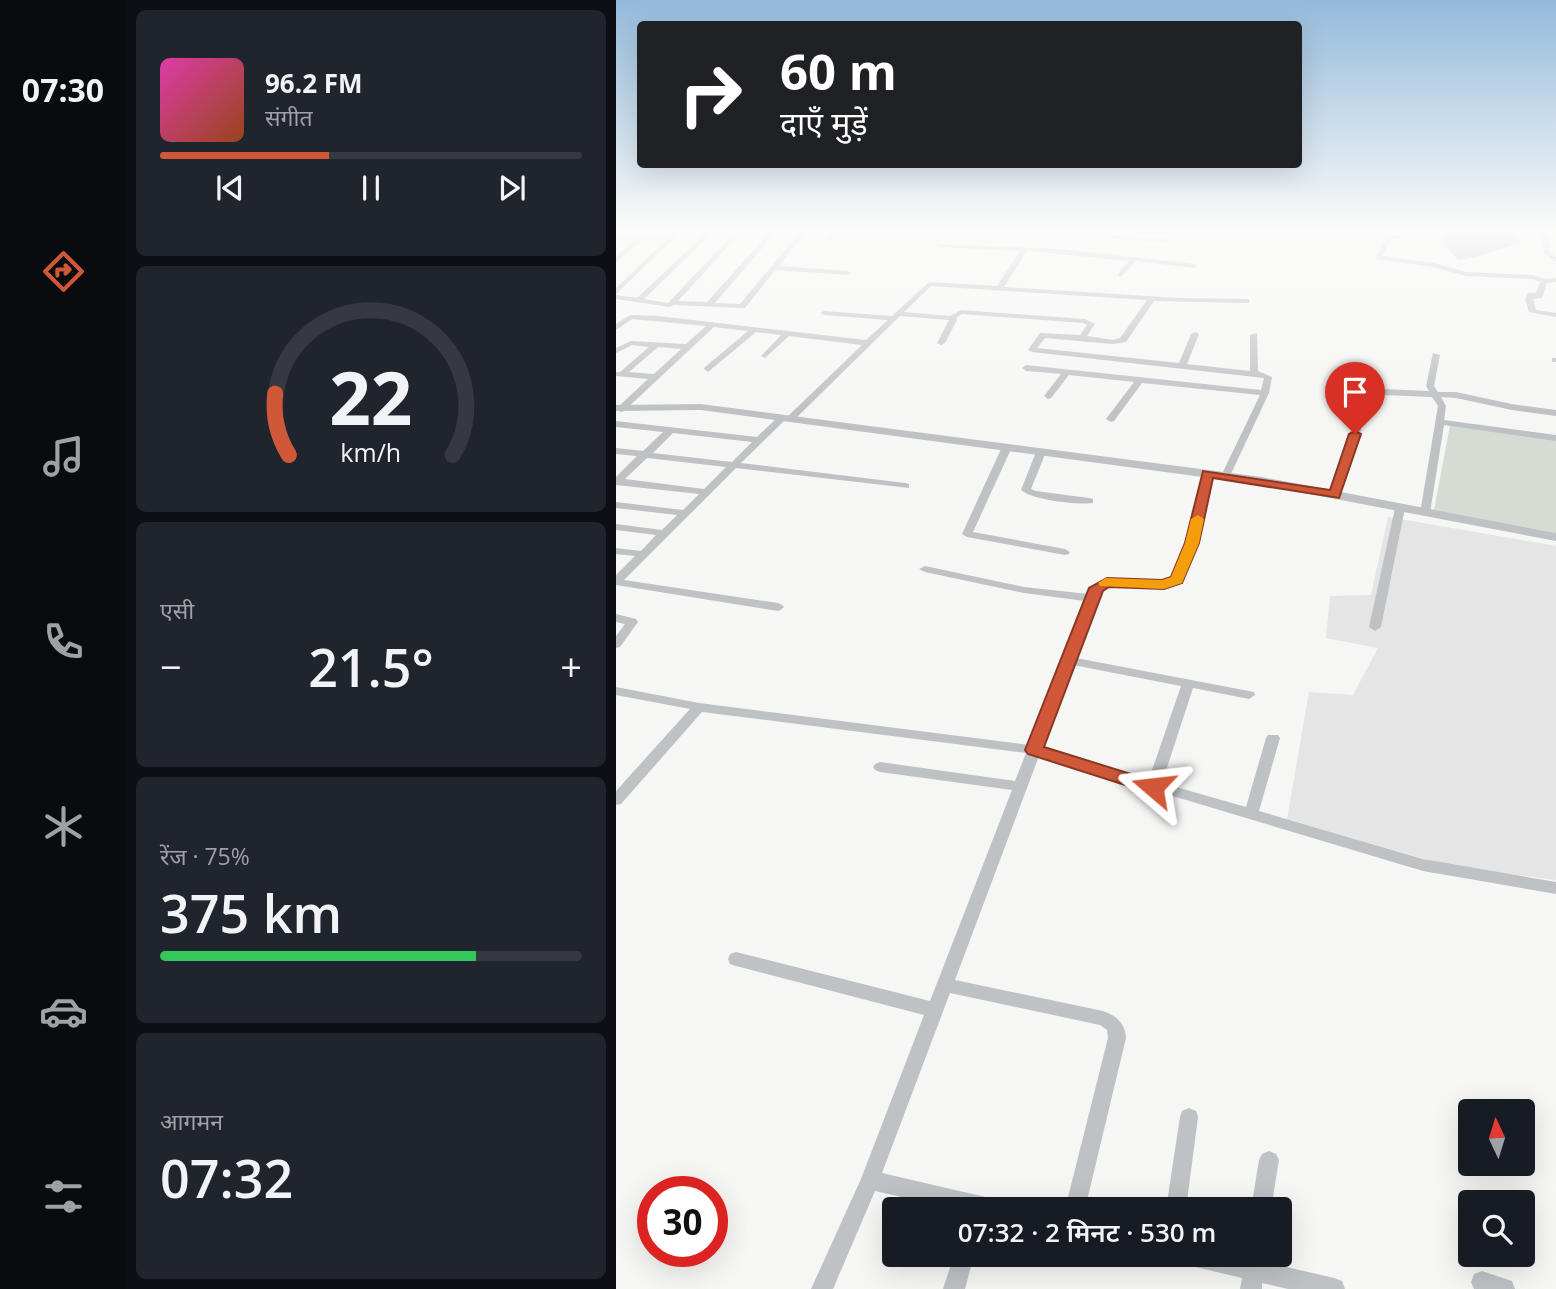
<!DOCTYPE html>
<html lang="hi">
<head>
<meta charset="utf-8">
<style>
  body { margin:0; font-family:"Open Sans","Noto Sans Devanagari",sans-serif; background:#20242c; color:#f1f3f6; height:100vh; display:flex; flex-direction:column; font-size:26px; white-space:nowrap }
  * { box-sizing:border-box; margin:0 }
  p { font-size:23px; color:#9ea1a6 }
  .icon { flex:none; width:38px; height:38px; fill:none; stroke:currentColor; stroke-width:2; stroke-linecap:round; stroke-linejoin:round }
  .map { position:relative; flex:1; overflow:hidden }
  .sheet { display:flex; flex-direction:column; gap:10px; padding:10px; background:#0d0f14; width:490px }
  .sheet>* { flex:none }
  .guide { position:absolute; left:21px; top:21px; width:665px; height:147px; border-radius:7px; box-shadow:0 7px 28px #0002; background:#202124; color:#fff; overflow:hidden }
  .needle { width:46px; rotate:356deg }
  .controls { position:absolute; left:842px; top:1099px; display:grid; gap:14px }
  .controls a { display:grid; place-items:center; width:77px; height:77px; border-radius:7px; background:#171b24; box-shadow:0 7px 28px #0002; font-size:35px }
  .speed { position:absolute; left:21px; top:1176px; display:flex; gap:14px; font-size:35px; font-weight:700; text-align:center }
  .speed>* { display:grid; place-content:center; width:91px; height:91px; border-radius:50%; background:#171b24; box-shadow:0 7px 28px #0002; line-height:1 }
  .speed .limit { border:10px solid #d22; background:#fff; color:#111 }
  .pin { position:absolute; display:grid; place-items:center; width:60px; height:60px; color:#fff; margin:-72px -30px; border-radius:50% 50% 50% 0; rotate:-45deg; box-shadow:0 0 7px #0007 }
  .pin .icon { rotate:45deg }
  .me { position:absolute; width:77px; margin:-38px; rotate:287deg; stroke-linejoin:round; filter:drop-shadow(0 0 5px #0008) }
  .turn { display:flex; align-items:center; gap:24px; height:147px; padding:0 28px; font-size:32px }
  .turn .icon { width:91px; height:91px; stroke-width:2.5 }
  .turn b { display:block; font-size:49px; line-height:60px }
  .big { font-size:52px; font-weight:600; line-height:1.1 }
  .sheet .tile { flex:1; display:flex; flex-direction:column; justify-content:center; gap:10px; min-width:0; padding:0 24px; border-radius:10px; background:#20242c }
  .sheet .dial { align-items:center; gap:0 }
  .dial svg { height:182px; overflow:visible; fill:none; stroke:#363941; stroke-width:7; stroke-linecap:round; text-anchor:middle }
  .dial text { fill:#f1f3f6; stroke:none }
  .song { display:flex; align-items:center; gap:21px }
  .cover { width:84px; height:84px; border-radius:10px; background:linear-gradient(135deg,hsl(320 70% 55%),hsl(20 70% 35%)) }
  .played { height:7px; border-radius:4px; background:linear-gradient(90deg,#d15739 40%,#363941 40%) }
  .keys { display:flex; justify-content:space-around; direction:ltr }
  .heat { display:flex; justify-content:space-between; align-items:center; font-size:38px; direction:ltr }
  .charge { height:10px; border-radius:5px; background:linear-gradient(90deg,#34c759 75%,#363941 0) }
  .trip { position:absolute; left:266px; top:1197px; width:410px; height:70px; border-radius:7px; background:#171b24; box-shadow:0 7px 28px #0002; font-weight:600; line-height:70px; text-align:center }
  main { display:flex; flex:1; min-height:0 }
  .tabs { display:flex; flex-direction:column; width:126px; justify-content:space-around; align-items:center; background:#090b0e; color:#9ea1a6 }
  .tabs .icon { width:49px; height:49px }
  .tabs .on { color:#d15739 }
  .tabs b { font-size:32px; color:#f1f3f6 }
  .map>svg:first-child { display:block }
</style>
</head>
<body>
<main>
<nav class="tabs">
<b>07:30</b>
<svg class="icon on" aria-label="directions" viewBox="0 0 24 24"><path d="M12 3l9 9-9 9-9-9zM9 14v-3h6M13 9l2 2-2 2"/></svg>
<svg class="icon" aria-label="music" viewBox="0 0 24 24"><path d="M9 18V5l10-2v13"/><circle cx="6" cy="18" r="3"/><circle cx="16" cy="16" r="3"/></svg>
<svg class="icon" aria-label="phone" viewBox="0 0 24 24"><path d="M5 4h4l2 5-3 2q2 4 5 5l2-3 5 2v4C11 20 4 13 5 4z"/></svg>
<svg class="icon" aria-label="climate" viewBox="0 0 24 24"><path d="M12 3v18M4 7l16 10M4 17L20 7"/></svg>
<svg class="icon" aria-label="car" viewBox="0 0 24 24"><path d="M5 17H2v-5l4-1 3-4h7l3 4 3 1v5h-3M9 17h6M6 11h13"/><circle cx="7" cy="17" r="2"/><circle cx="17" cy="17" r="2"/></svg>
<svg class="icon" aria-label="filters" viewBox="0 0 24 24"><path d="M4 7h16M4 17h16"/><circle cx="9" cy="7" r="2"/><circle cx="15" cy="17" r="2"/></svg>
</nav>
<section class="sheet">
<div class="tile">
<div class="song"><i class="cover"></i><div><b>96.2 FM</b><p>संगीत</p></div></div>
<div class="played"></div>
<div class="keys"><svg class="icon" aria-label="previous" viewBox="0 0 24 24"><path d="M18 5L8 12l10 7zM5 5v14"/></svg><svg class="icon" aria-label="pause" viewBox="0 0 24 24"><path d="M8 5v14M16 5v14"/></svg><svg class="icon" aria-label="next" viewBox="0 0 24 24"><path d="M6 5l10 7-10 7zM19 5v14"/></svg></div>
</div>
<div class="tile dial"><svg viewBox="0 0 100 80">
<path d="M14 69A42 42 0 1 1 86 69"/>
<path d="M14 69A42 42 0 0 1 8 42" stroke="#d15739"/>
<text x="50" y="56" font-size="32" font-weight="700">22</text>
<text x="50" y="72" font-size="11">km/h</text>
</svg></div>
<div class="tile"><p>एसी</p>
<div class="heat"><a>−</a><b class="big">21.5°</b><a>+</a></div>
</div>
<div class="tile"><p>रेंज · 75%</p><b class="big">375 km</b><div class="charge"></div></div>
<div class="tile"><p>आगमन</p><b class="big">07:32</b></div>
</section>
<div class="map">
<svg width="940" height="1289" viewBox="0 0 940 1289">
  <rect width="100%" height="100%" fill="#f6f6f4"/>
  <!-- built -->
  <polygon fill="#e4e5e4" points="772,517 940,546 940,880 833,866 671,819 693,692 737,695 762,648 710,638 714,596 755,595"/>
  <!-- green -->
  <polygon fill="#d6dbd3" points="834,425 940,440 940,533 818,510"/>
  <!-- water -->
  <path fill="#b7c2c6" d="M831,231h59l11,3 4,9c-22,5 -41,15 -63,17l-15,-16z"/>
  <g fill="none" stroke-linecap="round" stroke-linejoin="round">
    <!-- minor -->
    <g fill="#bec2c5" fill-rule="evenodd">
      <polygon points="60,231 66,231 0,294 0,288 50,240 27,240 0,262 0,256 19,240 0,240 0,236 54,236"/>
      <polygon points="92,231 98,231 28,299 52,303 120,231 126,231 62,301 91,302 155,231 161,231 99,303 124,304 185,231 191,231 163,266 232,271 235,273 232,275 159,270 129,308 126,308 58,305 54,307 0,299 0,295 21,298"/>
      <polygon points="216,231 222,231 215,240 211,240"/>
      <polygon points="548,231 574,231 575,232 572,234"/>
      <polygon points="787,231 793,231 788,238 776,239 766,256 818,263 850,272 917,275 929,279 940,278 940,282 931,283 926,298 917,299 920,310 940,313 940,317 913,312 909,299 912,293 920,293 924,282 916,279 850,276 817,267 760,259 765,244 772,236 784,235"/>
      <polygon points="920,231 926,231 932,237 934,252 940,257 940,262 928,253 926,237"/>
      <polygon points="471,233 551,239 554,241 551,243 469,236 468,235"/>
      <path d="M321,244l123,5 134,15 3,2 -3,2 -58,-7 -15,16 -4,-2 12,-14 -102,-10 -23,36 174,11 71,1v4h-3l-92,-2 -28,41 -13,2 -68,-6 -8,10 142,15 12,-29 4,-2 4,2 -12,30 63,7v-36l7,-2 1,38 14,6 -3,16 -40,85 -3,1 -5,-3 39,-81 -118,-12 -28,38 -3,1 -5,-3 28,-37 -65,-7 -18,23 -3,1 -4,-3 17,-22 -35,-3 -4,-3 4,-3 235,25 3,-12 -232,-26 -4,-2 12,-17 40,2 7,-10 -4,-2 -121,-9 -6,4 1,2 -12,23 -4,2 -4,-2 12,-23 -49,-4 -107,105 -7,-2 -45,44 164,20 4,1v4l-173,-20 -112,112 154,23 4,2 2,2 -2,2 -4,2 -162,-26v-10l19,-19 -19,-2v-6l25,3 15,-16 -40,-5v-6l46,6 15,-15 -61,-7v-6l67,8 16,-16 -83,-9v-8l21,-21 -21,-2v-6l27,3 20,-19 -47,-5v-6l141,16 22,-21 7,2 76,-73 -73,-9 -24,22 -4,-2 20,-21 -25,-3 -48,40 -4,-3 1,-2 43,-36 -34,-4 -90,84 -3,1 -4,-3 1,-2 30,-28 -32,-3v-4h4l29,-25 -17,-2 -16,8v-5l15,-7 55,3 20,-18 -74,-7 -16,11v-6l14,-9 28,1 208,24 22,-20 -64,-5 -4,-2 4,-2 68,5 37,-34 68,4 23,-35 -81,-4 -2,-1zM315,286l216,14 -27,38 -7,2 -26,-4 8,-12 -10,-5 -124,-9 -11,6 -46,-4zM42,347l23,2 -27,25 -25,-2zM57,433l79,9 -20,20 -79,-9zM31,458l79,9 -22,22 -79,-10z"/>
      <polygon points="817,353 824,355 818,386 822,392 840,392 896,404 940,410 940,416 896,410 840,398 825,397 830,406 828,420 940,435 940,441 828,425 814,513 809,516 804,513 822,406 816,397 744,394 742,396 745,430 724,495 723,497 715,497 714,495 735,430 735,393 742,388 813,391 810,386"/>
      <rect x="936" y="358" width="4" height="4"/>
      <polygon points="391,444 396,447 357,532 449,549 454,552 453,554 449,555 351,537 346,534 386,447"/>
      <path d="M425,449l5,3 -15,37 5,2 53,7 4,1v4c-17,2 -60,-3 -72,-13l15,-38z"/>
      <path d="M591,471l5,3 -15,69 -16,39 -24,5 -44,-2 -12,5 -25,68 178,34 1,3 -6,4 -56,-11 -31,95 84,24 20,-69 2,-3h10l2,3 -21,73 164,48 133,23v12l-133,-23 -267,-80 -8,-1 -1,-2 -108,-32 -84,224 148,31c14,5 22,12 23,27l-41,171h-20l43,-171 -1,-8 -7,-5 -150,-32 -68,180 112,26 7,3 3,7h-50l-79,-18 -42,98h-22l50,-110 63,-164 -188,-49 -6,-2 -2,-5 2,-5 6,-2 194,49 82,-211 -132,-18 -5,-2 -2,-3 2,-3 5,-2 135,19 11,-28 -324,-41 -81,92 -5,1v-14l74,-82 -74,-14v-8l83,16 330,42 56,-144 -61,-8 -99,-21 -6,-3 6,-3 99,21 64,7c11,-29 60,-8 84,-16l15,-35 15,-69zM457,665l108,21 -32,93 -107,-31z"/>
      <polygon points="784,505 789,508 765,627 759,631 753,627 779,508"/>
      <polygon points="0,614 20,619 22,622 4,647 0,648 0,636 9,624 0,622"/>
      <polygon points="573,1108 580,1111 582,1117 570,1209 550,1209 564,1117 566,1111"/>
      <polygon points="653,1151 660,1154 663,1160 655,1209 635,1209 643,1160 646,1154"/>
      <polygon points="338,1255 358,1255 349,1289 327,1289"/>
      <polygon points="561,1255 615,1255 628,1258 629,1255 649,1255 649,1262 718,1278 726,1281 729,1289 672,1289 646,1283 646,1289 624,1289 626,1278 571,1265 564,1262"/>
      <polygon points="866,1271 896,1281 899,1289 858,1289 855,1282 858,1274"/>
    </g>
    <!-- tertiary -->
    <polygon fill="#bec2c5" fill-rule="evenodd" points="85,404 646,477 940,533 940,541 646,485 85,410 0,411 0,405"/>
  </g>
  <!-- sky -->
  <linearGradient id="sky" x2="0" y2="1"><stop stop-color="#94bada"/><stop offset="0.56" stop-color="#fbfbfa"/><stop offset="1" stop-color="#fbfbfa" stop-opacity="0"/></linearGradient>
  <rect width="940" height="411" fill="url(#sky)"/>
  <!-- route -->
  <polygon fill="#d15739" stroke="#883925" stroke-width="2" points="739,431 745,434 723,498 597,478 583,543 566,583 548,589 493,587 487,591 428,747 544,783 547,787 544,792 531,792 412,754 409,750 473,588 491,578 546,580 555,577 569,543 587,471 714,490 733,434"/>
  <!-- slow -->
  <polygon fill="#f59e0b" points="582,515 588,519 583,543 566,583 548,589 484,586 482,583 490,578 546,580 555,577 569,543 575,519"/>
</svg>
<div class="controls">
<a><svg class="needle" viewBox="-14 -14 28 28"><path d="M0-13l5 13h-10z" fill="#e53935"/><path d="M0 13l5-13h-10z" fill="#9ea1a6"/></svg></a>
<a><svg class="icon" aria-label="search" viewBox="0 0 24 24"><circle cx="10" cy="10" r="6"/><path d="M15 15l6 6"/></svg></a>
</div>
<div class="speed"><div class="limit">30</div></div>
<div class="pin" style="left:739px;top:434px;background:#d93025"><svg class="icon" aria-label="arrive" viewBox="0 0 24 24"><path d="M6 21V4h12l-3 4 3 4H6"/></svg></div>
<svg class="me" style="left:537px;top:787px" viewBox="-20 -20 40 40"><path d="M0-17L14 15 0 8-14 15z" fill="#d15739" stroke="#fff" stroke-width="4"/></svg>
<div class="trip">07:32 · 2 मिनट · 530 m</div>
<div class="guide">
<div class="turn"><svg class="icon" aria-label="right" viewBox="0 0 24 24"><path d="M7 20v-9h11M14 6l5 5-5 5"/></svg><div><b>60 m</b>दाएँ मुड़ें</div></div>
</div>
</div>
</main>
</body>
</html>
